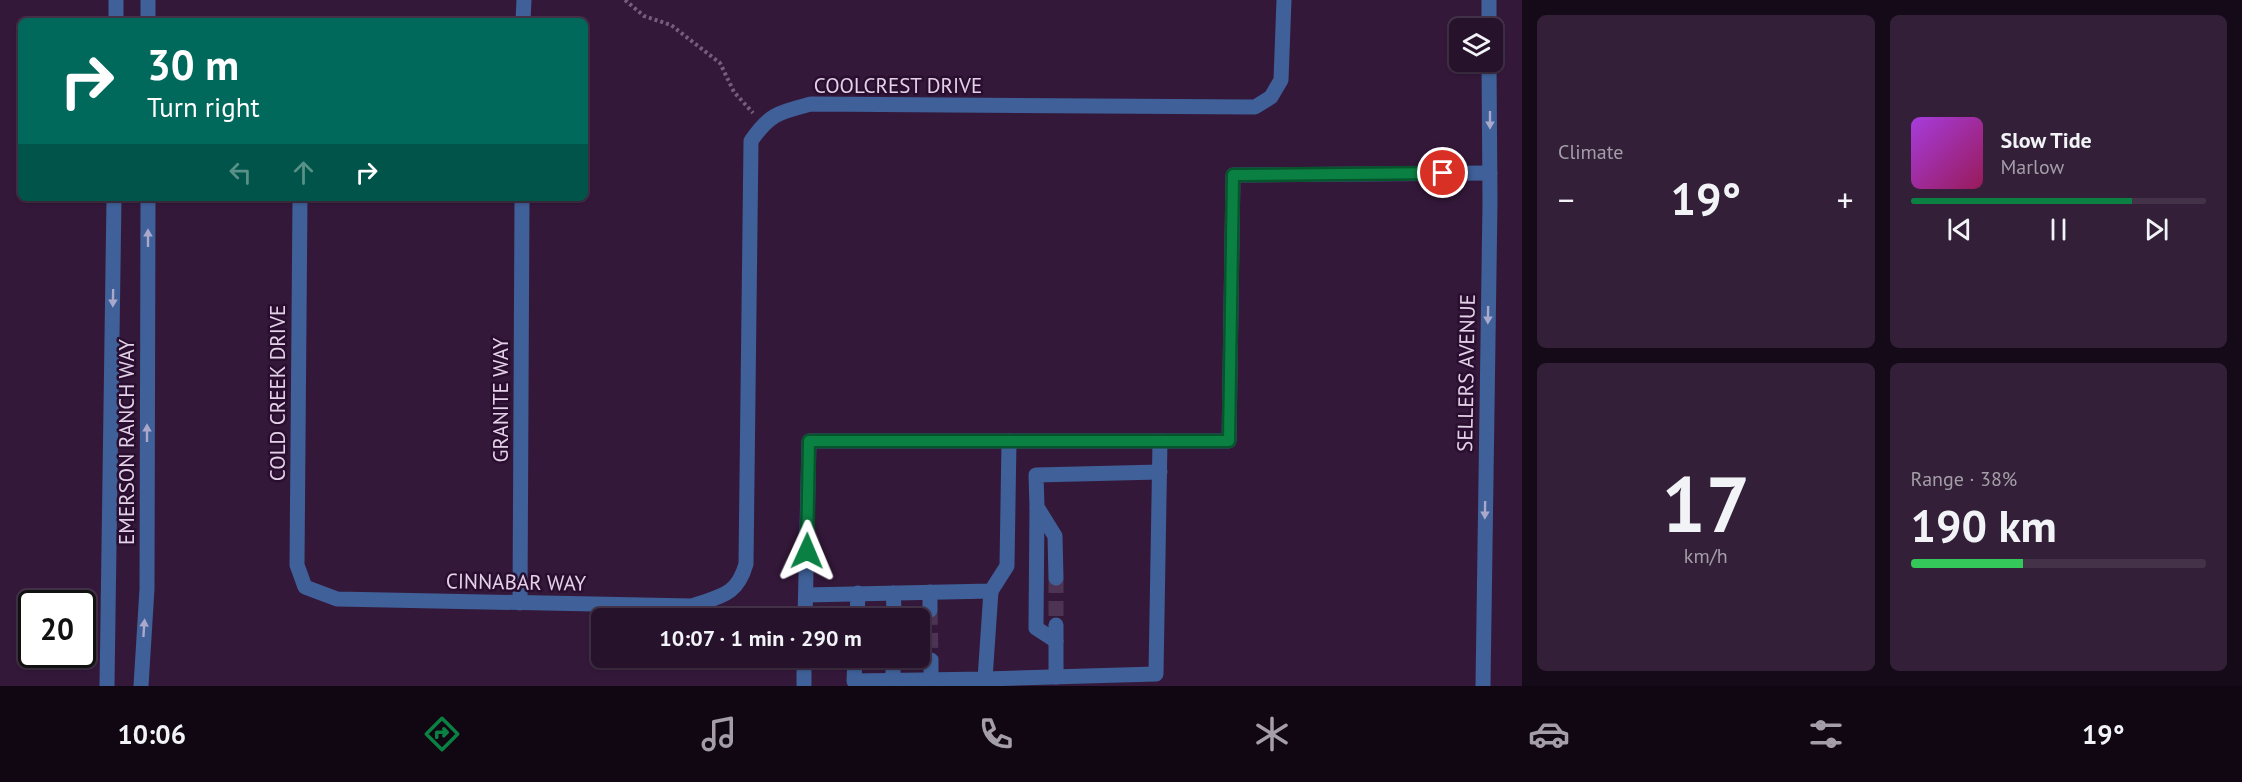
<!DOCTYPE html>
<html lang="en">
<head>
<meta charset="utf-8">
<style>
  body { margin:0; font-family:"PT Sans",sans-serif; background:#332038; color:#f1f3f6; height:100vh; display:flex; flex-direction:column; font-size:22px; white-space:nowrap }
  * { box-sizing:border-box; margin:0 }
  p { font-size:20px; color:#a49ea9 }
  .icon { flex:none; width:33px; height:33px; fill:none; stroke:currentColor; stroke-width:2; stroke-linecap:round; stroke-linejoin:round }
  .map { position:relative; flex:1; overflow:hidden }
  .details { display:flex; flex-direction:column; gap:15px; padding:15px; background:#150a18; width:720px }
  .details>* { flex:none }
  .hud { position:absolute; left:18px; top:18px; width:570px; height:183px; border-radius:9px; box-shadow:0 2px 4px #0004,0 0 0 2px #433248; background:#00695c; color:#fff; overflow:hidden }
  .tools { position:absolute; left:1449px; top:18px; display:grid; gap:12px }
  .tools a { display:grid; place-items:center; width:54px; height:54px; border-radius:9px; background:#27122c; box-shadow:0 2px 4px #0004,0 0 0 2px #433248; font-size:30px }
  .speed { position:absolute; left:18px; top:590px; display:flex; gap:12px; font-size:30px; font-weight:700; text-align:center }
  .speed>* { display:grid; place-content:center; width:78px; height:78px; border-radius:50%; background:#27122c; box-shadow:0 2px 4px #0004,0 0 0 2px #433248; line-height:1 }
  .speed .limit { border:3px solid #111; border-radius:9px; background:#fff; color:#111 }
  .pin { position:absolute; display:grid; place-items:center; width:51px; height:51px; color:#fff; margin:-26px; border:3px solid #fff; border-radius:50%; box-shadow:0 2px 6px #0007 }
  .me { position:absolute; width:66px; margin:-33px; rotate:1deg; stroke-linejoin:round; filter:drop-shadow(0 0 4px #0008) }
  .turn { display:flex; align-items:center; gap:21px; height:126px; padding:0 30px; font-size:27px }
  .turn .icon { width:78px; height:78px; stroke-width:2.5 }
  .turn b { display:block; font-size:42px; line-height:51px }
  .lanes { display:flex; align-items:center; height:57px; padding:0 30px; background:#0003; justify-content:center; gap:30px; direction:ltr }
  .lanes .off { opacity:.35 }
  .big { font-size:45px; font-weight:700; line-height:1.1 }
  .details .card { flex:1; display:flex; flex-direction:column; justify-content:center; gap:9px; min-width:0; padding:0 21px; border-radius:9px; background:#332038 }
  .details .dial { align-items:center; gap:0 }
  .dial b { font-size:78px; line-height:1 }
  .song { display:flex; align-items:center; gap:18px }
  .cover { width:72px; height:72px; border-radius:9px; background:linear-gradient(135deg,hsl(280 70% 55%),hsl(330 70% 35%)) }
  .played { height:6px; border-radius:3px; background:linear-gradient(90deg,#0b8043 75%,#433248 75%) }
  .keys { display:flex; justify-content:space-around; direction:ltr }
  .heat { display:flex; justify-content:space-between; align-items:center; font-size:33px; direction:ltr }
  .charge { height:9px; border-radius:4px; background:linear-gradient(90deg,#34c759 38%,#433248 0) }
  .details .tiles { flex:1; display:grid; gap:15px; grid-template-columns:repeat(2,1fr) }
  .trip { position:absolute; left:591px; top:608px; width:339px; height:60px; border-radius:9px; background:#27122c; box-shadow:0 2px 4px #0004,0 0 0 2px #433248; font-weight:700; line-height:60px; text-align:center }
  .menu { display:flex; height:96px; justify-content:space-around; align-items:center; background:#100712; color:#a49ea9 }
  .menu .icon { width:42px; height:42px }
  .menu .active { color:#0b8043 }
  .menu b { font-size:27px; color:#f1f3f6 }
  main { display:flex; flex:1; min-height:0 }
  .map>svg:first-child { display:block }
</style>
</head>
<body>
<main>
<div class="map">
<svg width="1522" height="686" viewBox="0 0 1522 686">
  <rect width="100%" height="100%" fill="#34183a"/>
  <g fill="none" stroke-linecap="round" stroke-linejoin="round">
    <!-- minor-tunnel -->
    <g stroke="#4e3454" stroke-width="15" stroke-dasharray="15 8" stroke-linecap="butt">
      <polyline points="1056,578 1056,625"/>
      <polyline points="930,610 931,660"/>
    </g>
    <!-- path -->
    <polyline stroke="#765e7b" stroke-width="4" stroke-dasharray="3 3" stroke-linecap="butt" points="625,0 644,16 671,25 720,63 734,92 753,113"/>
    <!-- minor -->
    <g stroke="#3f6098" stroke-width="15">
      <polyline points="1489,0 1489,28"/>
      <polyline points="116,21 116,0"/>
      <polyline points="148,21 148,0"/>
      <polyline points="523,21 524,0"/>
      <path d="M300,198l-3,367 8,22 32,12 355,7c28,-10 45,-10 54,-42l5,-423c19,-28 29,-29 60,-37l444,3 16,-10 10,-17 3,-80"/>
      <polyline points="1037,507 1036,628 1056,641"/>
      <polyline points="1056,578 1055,536 1037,507 1036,475 1160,472"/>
      <polyline points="930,592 930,610"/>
      <polyline points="893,593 894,608"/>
      <polyline points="806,595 991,591 1007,566 1009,441"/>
      <polyline points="520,603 522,198"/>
      <polyline points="805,618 809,441 1229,441 1233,175 1490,173"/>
      <polyline points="857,618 858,593"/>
      <polyline points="1056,625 1056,677"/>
      <polyline points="855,657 854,681 985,679 991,591"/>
      <polyline points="931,660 931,679"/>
      <polyline points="893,662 893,680"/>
      <polyline points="985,679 1156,674 1160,441"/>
      <polyline points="107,686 114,198"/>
      <polyline points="141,686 147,589 148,198"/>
      <polyline points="804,686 804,657"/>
      <polyline points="1483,686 1490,202 1489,62"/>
    </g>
  </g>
  <!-- one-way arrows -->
  <defs><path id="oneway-solid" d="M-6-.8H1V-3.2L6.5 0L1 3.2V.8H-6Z" transform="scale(1.5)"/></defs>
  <g fill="#aaa9cb">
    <use href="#oneway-solid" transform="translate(1490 120) rotate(90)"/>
    <use href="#oneway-solid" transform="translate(148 238) rotate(-90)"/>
    <use href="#oneway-solid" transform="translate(113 298) rotate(91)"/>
    <use href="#oneway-solid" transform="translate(1488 315) rotate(91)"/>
    <use href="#oneway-solid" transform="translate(147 433) rotate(-90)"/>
    <use href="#oneway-solid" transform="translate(1485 510) rotate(91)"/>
    <use href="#oneway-solid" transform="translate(144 628) rotate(-86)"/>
  </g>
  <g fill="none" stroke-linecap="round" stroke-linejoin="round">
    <defs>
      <polyline id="route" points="807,551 809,441 1229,441 1233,175 1443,173"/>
    </defs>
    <!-- route casing -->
    <use href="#route" stroke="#07532c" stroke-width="15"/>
    <!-- route -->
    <use href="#route" stroke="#0b8043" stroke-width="10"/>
  </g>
  <g text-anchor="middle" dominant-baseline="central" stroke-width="5" stroke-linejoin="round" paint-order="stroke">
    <!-- street labels -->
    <g font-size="21" fill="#e3d1e7" stroke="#2a0e30">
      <text x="898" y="85">COOLCREST DRIVE</text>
      <text transform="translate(1466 373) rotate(-89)">SELLERS AVENUE</text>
      <text transform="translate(277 393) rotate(-90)">COLD CREEK DRIVE</text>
      <text transform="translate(500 400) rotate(-90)">GRANITE WAY</text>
      <text transform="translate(126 442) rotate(-90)">EMERSON RANCH WAY</text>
      <text transform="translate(516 582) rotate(1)">CINNABAR WAY</text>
    </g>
  </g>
</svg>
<div class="tools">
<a><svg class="icon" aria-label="layers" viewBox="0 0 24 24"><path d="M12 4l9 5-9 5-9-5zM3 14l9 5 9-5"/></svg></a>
</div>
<div class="speed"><div class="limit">20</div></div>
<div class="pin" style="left:1443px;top:173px;background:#d93025"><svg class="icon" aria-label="arrive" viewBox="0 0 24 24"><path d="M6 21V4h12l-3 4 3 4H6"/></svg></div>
<svg class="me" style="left:807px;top:551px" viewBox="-20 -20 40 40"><path d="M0-17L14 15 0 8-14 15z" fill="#0b8043" stroke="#fff" stroke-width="4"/></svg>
<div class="trip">10:07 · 1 min · 290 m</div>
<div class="hud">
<div class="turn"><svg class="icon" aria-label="right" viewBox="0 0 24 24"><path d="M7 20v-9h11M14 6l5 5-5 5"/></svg><div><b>30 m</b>Turn right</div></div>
<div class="lanes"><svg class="icon off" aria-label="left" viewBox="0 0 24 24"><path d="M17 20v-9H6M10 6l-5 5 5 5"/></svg><svg class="icon off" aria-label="ahead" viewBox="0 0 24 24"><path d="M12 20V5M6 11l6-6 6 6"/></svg><svg class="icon" aria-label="right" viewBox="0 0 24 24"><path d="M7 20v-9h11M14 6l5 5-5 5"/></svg></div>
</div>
</div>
<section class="details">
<div class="tiles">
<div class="card"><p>Climate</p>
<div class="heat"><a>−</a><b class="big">19°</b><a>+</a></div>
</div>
<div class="card">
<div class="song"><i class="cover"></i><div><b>Slow Tide</b><p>Marlow</p></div></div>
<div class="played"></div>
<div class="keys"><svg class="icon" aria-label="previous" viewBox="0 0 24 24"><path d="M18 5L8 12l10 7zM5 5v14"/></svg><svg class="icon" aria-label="pause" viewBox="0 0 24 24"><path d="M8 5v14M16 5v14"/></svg><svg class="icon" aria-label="next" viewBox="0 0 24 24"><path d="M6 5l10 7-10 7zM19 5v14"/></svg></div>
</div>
<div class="card dial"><b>17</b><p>km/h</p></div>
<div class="card"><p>Range · 38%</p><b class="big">190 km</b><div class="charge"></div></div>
</div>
</section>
</main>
<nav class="menu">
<b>10:06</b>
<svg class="icon active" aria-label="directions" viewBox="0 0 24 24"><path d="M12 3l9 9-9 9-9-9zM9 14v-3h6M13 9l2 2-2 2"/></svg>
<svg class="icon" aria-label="music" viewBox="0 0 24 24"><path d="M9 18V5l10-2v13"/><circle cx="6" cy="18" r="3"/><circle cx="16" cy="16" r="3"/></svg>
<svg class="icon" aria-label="phone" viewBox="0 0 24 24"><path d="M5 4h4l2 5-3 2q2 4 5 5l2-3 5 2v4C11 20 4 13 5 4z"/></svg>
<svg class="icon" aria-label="climate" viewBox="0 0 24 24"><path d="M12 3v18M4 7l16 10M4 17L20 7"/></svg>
<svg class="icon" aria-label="car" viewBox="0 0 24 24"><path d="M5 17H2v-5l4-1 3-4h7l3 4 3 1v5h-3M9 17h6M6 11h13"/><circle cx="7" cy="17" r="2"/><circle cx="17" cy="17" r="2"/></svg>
<svg class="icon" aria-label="filters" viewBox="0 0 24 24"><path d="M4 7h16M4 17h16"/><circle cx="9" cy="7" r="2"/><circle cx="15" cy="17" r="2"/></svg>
<b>19°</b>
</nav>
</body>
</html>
